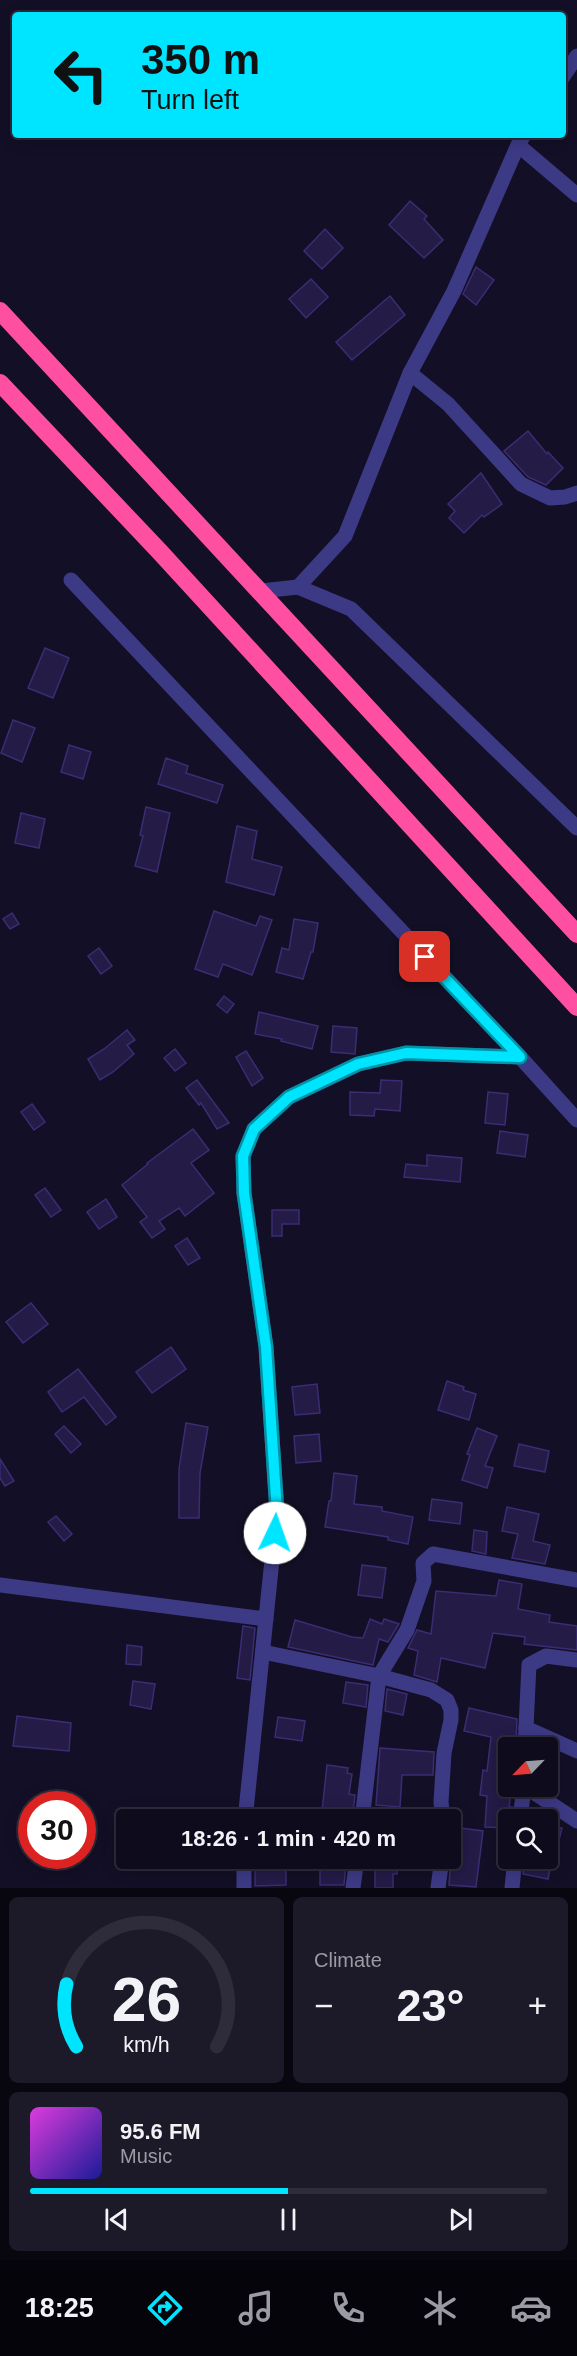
<!DOCTYPE html>
<html lang="en">
<head>
<meta charset="utf-8">
<style>
  body { margin:0; font-family:Helvetica,sans-serif; background:#1c1929; color:#f1f3f6; height:100vh; display:flex; flex-direction:column; font-size:22px; white-space:nowrap }
  * { box-sizing:border-box; margin:0 }
  p { font-size:20px; color:#9b9ba3 }
  .icon { flex:none; width:33px; height:33px; fill:none; stroke:currentColor; stroke-width:2; stroke-linecap:round; stroke-linejoin:round }
  .map { position:relative; height:1888px; overflow:hidden }
  .panel { display:flex; flex-direction:column; gap:9px; padding:9px; background:#08060f; flex:1 }
  .panel>* { flex:none }
  .hud { position:absolute; left:12px; top:12px; width:554px; height:126px; border-radius:6px; box-shadow:0 3px 15px #0003,0 0 0 2px #2e2b3b; background:#00e5ff; color:#111; overflow:hidden }
  .needle { width:39px; rotate:245deg }
  .controls { position:absolute; left:498px; top:1737px; display:grid; gap:12px }
  .controls a { display:grid; place-items:center; width:60px; height:60px; border-radius:6px; background:#0e0b1c; box-shadow:0 3px 15px #0003,0 0 0 2px #2e2b3b; font-size:30px }
  .speed { position:absolute; left:18px; top:1791px; display:flex; gap:12px; font-size:30px; font-weight:700; text-align:center }
  .speed>* { display:grid; place-content:center; width:78px; height:78px; border-radius:50%; background:#0e0b1c; box-shadow:0 3px 15px #0003,0 0 0 2px #2e2b3b; line-height:1 }
  .speed .limit { border:9px solid #d22; background:#fff; color:#111 }
  .pin { position:absolute; display:grid; place-items:center; width:51px; height:51px; color:#fff; margin:-26px; border-radius:12px; box-shadow:0 3px 9px #0006 }
  .me { position:absolute; width:66px; margin:-33px; rotate:3deg; stroke-linejoin:round; filter:drop-shadow(0 0 4px #0008) }
  .turn { display:flex; align-items:center; gap:21px; height:126px; padding:0 30px; font-size:27px }
  .turn .icon { width:78px; height:78px; stroke-width:2.5 }
  .turn b { display:block; font-size:42px; line-height:51px }
  .big { font-size:45px; font-weight:600; line-height:1.1 }
  .panel .card { flex:1; display:flex; flex-direction:column; justify-content:center; gap:9px; min-width:0; padding:0 21px; border-radius:9px; background:#1c1929 }
  .panel .dial { align-items:center; gap:0 }
  .dial svg { height:156px; overflow:visible; fill:none; stroke:#2e2b3b; stroke-width:7; stroke-linecap:round; text-anchor:middle }
  .dial text { fill:#f1f3f6; stroke:none }
  .song { display:flex; align-items:center; gap:18px }
  .cover { width:72px; height:72px; border-radius:9px; background:linear-gradient(135deg,hsl(300 70% 55%),hsl(240 70% 35%)) }
  .played { height:6px; border-radius:3px; background:linear-gradient(90deg,#00e5ff 50%,#2e2b3b 50%) }
  .keys { display:flex; justify-content:space-around; direction:ltr }
  .heat { display:flex; justify-content:space-between; align-items:center; font-size:33px; direction:ltr }
  .panel .tiles { flex:1; display:grid; gap:9px; grid-template-columns:1fr 1fr }
  .card:last-child { grid-column:span 2 }
  .trip { position:absolute; left:116px; top:1809px; width:345px; height:60px; border-radius:6px; background:#0e0b1c; box-shadow:0 3px 15px #0003,0 0 0 2px #2e2b3b; font-weight:600; line-height:60px; text-align:center }
  .tabs { display:flex; height:96px; justify-content:space-around; align-items:center; background:#06040b; color:#9b9ba3 }
  .tabs .icon { width:42px; height:42px }
  .tabs .current { color:#00e5ff }
  .tabs b { font-size:27px; color:#f1f3f6 }
  .map>svg:first-child { display:block }
</style>
</head>
<body>
<div class="map">
<svg width="577" height="1888" viewBox="0 0 577 1888">
  <rect width="100%" height="100%" fill="#130f26"/>
  <!-- building -->
  <g fill="#241b47" stroke="#3b2d73" stroke-width="1.5">
    <polygon points="410,201 427,216 424,219 443,240 424,258 389,225"/>
    <polygon points="325,229 343,248 322,269 304,251"/>
    <polygon points="476,267 494,280 476,305 463,294"/>
    <polygon points="311,279 328,297 306,318 289,299"/>
    <polygon points="390,296 405,315 352,360 336,342"/>
    <polygon points="528,431 547,454 548,452 563,468 546,485 528,477 504,451"/>
    <polygon points="481,473 502,504 484,517 482,515 464,533 449,518 455,511 448,504"/>
    <polygon points="45,648 69,658 53,698 28,688"/>
    <polygon points="13,720 35,728 22,762 1,753"/>
    <polygon points="69,745 91,752 83,779 61,772"/>
    <polygon points="166,758 188,766 186,773 223,785 217,803 158,784"/>
    <polygon points="146,807 170,813 157,872 135,866 143,836 140,835"/>
    <polygon points="21,813 45,819 39,848 15,843"/>
    <polygon points="237,826 257,831 252,859 282,867 274,895 226,882"/>
    <polygon points="214,911 256,926 260,916 272,920 252,975 223,964 218,977 195,969"/>
    <polygon points="12,913 19,924 10,929 3,919"/>
    <polygon points="294,919 318,923 313,952 311,952 303,979 276,972 282,948 289,950"/>
    <polygon points="99,948 112,966 101,974 88,956"/>
    <polygon points="224,996 234,1004 227,1013 217,1005"/>
    <polygon points="259,1012 318,1026 312,1049 281,1041 282,1039 255,1034"/>
    <polygon points="333,1026 357,1028 355,1054 331,1052"/>
    <polygon points="127,1030 135,1040 127,1045 134,1054 113,1072 100,1080 88,1059 104,1049"/>
    <polygon points="175,1049 186,1063 175,1071 164,1058"/>
    <polygon points="246,1051 263,1078 252,1086 236,1057"/>
    <polygon points="197,1080 229,1123 217,1129 201,1103 199,1105 186,1088"/>
    <polygon points="381,1080 402,1081 400,1111 375,1109 374,1116 350,1115 350,1092 380,1093"/>
    <polygon points="488,1092 508,1094 505,1125 485,1123"/>
    <polygon points="32,1104 45,1122 34,1130 21,1112"/>
    <polygon points="193,1129 209,1150 191,1163 214,1193 185,1216 179,1208 159,1221 165,1229 152,1238 140,1222 147,1217 122,1185 148,1164 147,1163"/>
    <polygon points="500,1131 528,1135 525,1157 497,1153"/>
    <polygon points="427,1155 462,1158 460,1182 404,1177 406,1164 427,1166"/>
    <polygon points="45,1188 61,1210 51,1217 35,1195"/>
    <polygon points="106,1199 117,1217 99,1229 87,1212"/>
    <polygon points="272,1210 299,1210 299,1224 282,1224 282,1236 272,1236"/>
    <polygon points="187,1238 200,1258 188,1265 175,1246"/>
    <polygon points="31,1303 48,1324 23,1343 6,1322"/>
    <polygon points="171,1347 186,1369 152,1393 136,1372"/>
    <polygon points="78,1369 116,1417 106,1425 84,1397 62,1412 48,1392"/>
    <polygon points="447,1381 464,1387 463,1390 476,1394 469,1420 438,1410"/>
    <polygon points="317,1384 320,1413 295,1415 292,1387"/>
    <polygon points="186,1423 208,1427 200,1473 199,1518 179,1518 179,1469"/>
    <polygon points="64,1426 81,1444 71,1453 55,1434"/>
    <polygon points="477,1428 497,1436 485,1466 493,1468 487,1488 462,1480 470,1455 467,1454"/>
    <polygon points="319,1434 321,1461 296,1463 294,1436"/>
    <polygon points="519,1444 549,1451 545,1472 514,1466"/>
    <polygon points="0,1459 14,1481 5,1486 0,1478"/>
    <polygon points="334,1473 357,1476 354,1504 382,1507 382,1511 413,1517 408,1544 388,1540 388,1537 325,1527 329,1501 331,1501"/>
    <polygon points="432,1499 462,1503 460,1524 429,1520"/>
    <polygon points="507,1507 539,1514 533,1541 550,1545 545,1564 512,1558 518,1534 502,1531"/>
    <polygon points="56,1516 72,1534 64,1541 48,1522"/>
    <polygon points="474,1530 487,1532 486,1554 472,1551"/>
    <polygon points="362,1565 386,1568 382,1598 358,1595"/>
    <polygon points="499,1580 522,1584 518,1609 550,1615 549,1622 577,1626 577,1650 524,1644 525,1637 493,1633 485,1668 441,1658 437,1682 414,1675 418,1651 408,1648 417,1630 431,1634 436,1591 496,1596"/>
    <polygon points="370,1619 382,1624 384,1619 399,1624 388,1642 379,1639 373,1665 288,1647 295,1620 352,1637 363,1638"/>
    <polygon points="243,1626 255,1628 250,1680 237,1678"/>
    <polygon points="127,1645 142,1647 141,1665 126,1664"/>
    <polygon points="133,1681 155,1684 151,1709 130,1705"/>
    <polygon points="346,1682 368,1685 366,1707 343,1703"/>
    <polygon points="387,1689 407,1694 403,1715 385,1711"/>
    <polygon points="469,1708 517,1719 516,1742 514,1748 508,1748 508,1786 512,1786 509,1807 512,1807 508,1828 485,1827 487,1796 480,1795 483,1770 487,1771 491,1737 464,1731"/>
    <polygon points="17,1716 71,1723 69,1751 13,1746"/>
    <polygon points="278,1717 305,1721 302,1741 275,1737"/>
    <polygon points="380,1748 434,1752 433,1775 402,1775 400,1807 376,1805"/>
    <polygon points="327,1765 348,1768 347,1773 352,1774 349,1794 355,1795 352,1820 321,1820"/>
    <polygon points="548,1825 562,1828 556,1852 548,1850"/>
    <polygon points="453,1827 483,1831 476,1887 449,1885"/>
    <polygon points="375,1858 397,1858 397,1874 393,1874 393,1888 375,1888"/>
    <polygon points="525,1858 552,1858 548,1879 523,1874"/>
    <polygon points="320,1863 346,1863 344,1885 320,1885"/>
    <polygon points="286,1866 286,1885 255,1886 255,1867"/>
  </g>
  <g fill="none" stroke-linecap="round" stroke-linejoin="round">
    <!-- street -->
    <g stroke="#3d3a85" stroke-width="15">
      <polyline points="562,78 577,56"/>
      <polyline points="518,145 577,195"/>
      <polyline points="410,373 448,404 521,484 550,498 565,497 577,493"/>
      <polyline points="71,580 520,1057 577,1120"/>
      <polyline points="298,587 345,536 410,373 454,291 518,145 524,135"/>
      <polyline points="261,591 298,587 351,609 577,828"/>
      <polyline points="0,1585 266,1619"/>
      <polyline points="263,1652 379,1676 431,1690 447,1700 451,1710 451,1720 444,1753 441,1802 443,1820"/>
      <polyline points="526,1728 577,1751"/>
      <polyline points="525,1748 529,1665 546,1656 577,1660"/>
      <polyline points="524,1786 577,1821"/>
      <polyline points="245,1820 277,1512 266,1347 244,1193 243,1156 254,1129 289,1097 359,1064 406,1053 520,1057"/>
      <polyline points="362,1820 379,1676 407,1630 424,1581 423,1563 433,1554 577,1580"/>
      <polyline points="520,1820 524,1786"/>
      <polyline points="244,1888 244,1858"/>
      <polyline points="353,1888 357,1858"/>
      <polyline points="438,1888 442,1858"/>
      <polyline points="512,1888 515,1858"/>
    </g>
    <!-- highway -->
    <g stroke="#ff4fa3" stroke-width="18">
      <polyline points="0,311 577,934"/>
      <polyline points="0,383 160,552 577,1007"/>
    </g>
  </g>
  <g fill="none" stroke-linecap="round" stroke-linejoin="round">
    <defs>
      <polyline id="route" points="275,1533 277,1512 266,1347 244,1193 243,1156 254,1129 289,1097 358,1064 406,1053 520,1057 425,957"/>
    </defs>
    <!-- route casing -->
    <use href="#route" stroke="#0095a6" stroke-width="15"/>
    <!-- route -->
    <use href="#route" stroke="#00e5ff" stroke-width="10"/>
  </g>
</svg>
<div class="controls">
<a><svg class="needle" viewBox="-14 -14 28 28"><path d="M0-13l5 13h-10z" fill="#e53935"/><path d="M0 13l5-13h-10z" fill="#9b9ba3"/></svg></a>
<a><svg class="icon" aria-label="search" viewBox="0 0 24 24"><circle cx="10" cy="10" r="6"/><path d="M15 15l6 6"/></svg></a>
</div>
<div class="speed"><div class="limit">30</div></div>
<div class="pin" style="left:425px;top:957px;background:#d93025"><svg class="icon" aria-label="arrive" viewBox="0 0 24 24"><path d="M6 21V4h12l-3 4 3 4H6"/></svg></div>
<svg class="me" style="left:275px;top:1533px" viewBox="-20 -20 40 40"><circle r="19" fill="#fff"/><path d="M0-13L10 11 0 6-10 11z" fill="#00e5ff"/></svg>
<div class="trip">18:26 · 1 min · 420 m</div>
<div class="hud">
<div class="turn"><svg class="icon" aria-label="left" viewBox="0 0 24 24"><path d="M17 20v-9H6M10 6l-5 5 5 5"/></svg><div><b>350 m</b>Turn left</div></div>
</div>
</div>
<section class="panel">
<div class="tiles">
<div class="card dial"><svg viewBox="0 0 100 80">
<path d="M14 69A42 42 0 1 1 86 69"/>
<path d="M14 69A42 42 0 0 1 9 37" stroke="#00e5ff"/>
<text x="50" y="56" font-size="32" font-weight="700">26</text>
<text x="50" y="72" font-size="11">km/h</text>
</svg></div>
<div class="card"><p>Climate</p>
<div class="heat"><a>−</a><b class="big">23°</b><a>+</a></div>
</div>
<div class="card">
<div class="song"><i class="cover"></i><div><b>95.6 FM</b><p>Music</p></div></div>
<div class="played"></div>
<div class="keys"><svg class="icon" aria-label="previous" viewBox="0 0 24 24"><path d="M18 5L8 12l10 7zM5 5v14"/></svg><svg class="icon" aria-label="pause" viewBox="0 0 24 24"><path d="M8 5v14M16 5v14"/></svg><svg class="icon" aria-label="next" viewBox="0 0 24 24"><path d="M6 5l10 7-10 7zM19 5v14"/></svg></div>
</div>
</div>
</section>
<nav class="tabs">
<b>18:25</b>
<svg class="icon current" aria-label="directions" viewBox="0 0 24 24"><path d="M12 3l9 9-9 9-9-9zM9 14v-3h6M13 9l2 2-2 2"/></svg>
<svg class="icon" aria-label="music" viewBox="0 0 24 24"><path d="M9 18V5l10-2v13"/><circle cx="6" cy="18" r="3"/><circle cx="16" cy="16" r="3"/></svg>
<svg class="icon" aria-label="phone" viewBox="0 0 24 24"><path d="M5 4h4l2 5-3 2q2 4 5 5l2-3 5 2v4C11 20 4 13 5 4z"/></svg>
<svg class="icon" aria-label="climate" viewBox="0 0 24 24"><path d="M12 3v18M4 7l16 10M4 17L20 7"/></svg>
<svg class="icon" aria-label="car" viewBox="0 0 24 24"><path d="M5 17H2v-5l4-1 3-4h7l3 4 3 1v5h-3M9 17h6M6 11h13"/><circle cx="7" cy="17" r="2"/><circle cx="17" cy="17" r="2"/></svg>
</nav>
</body>
</html>
